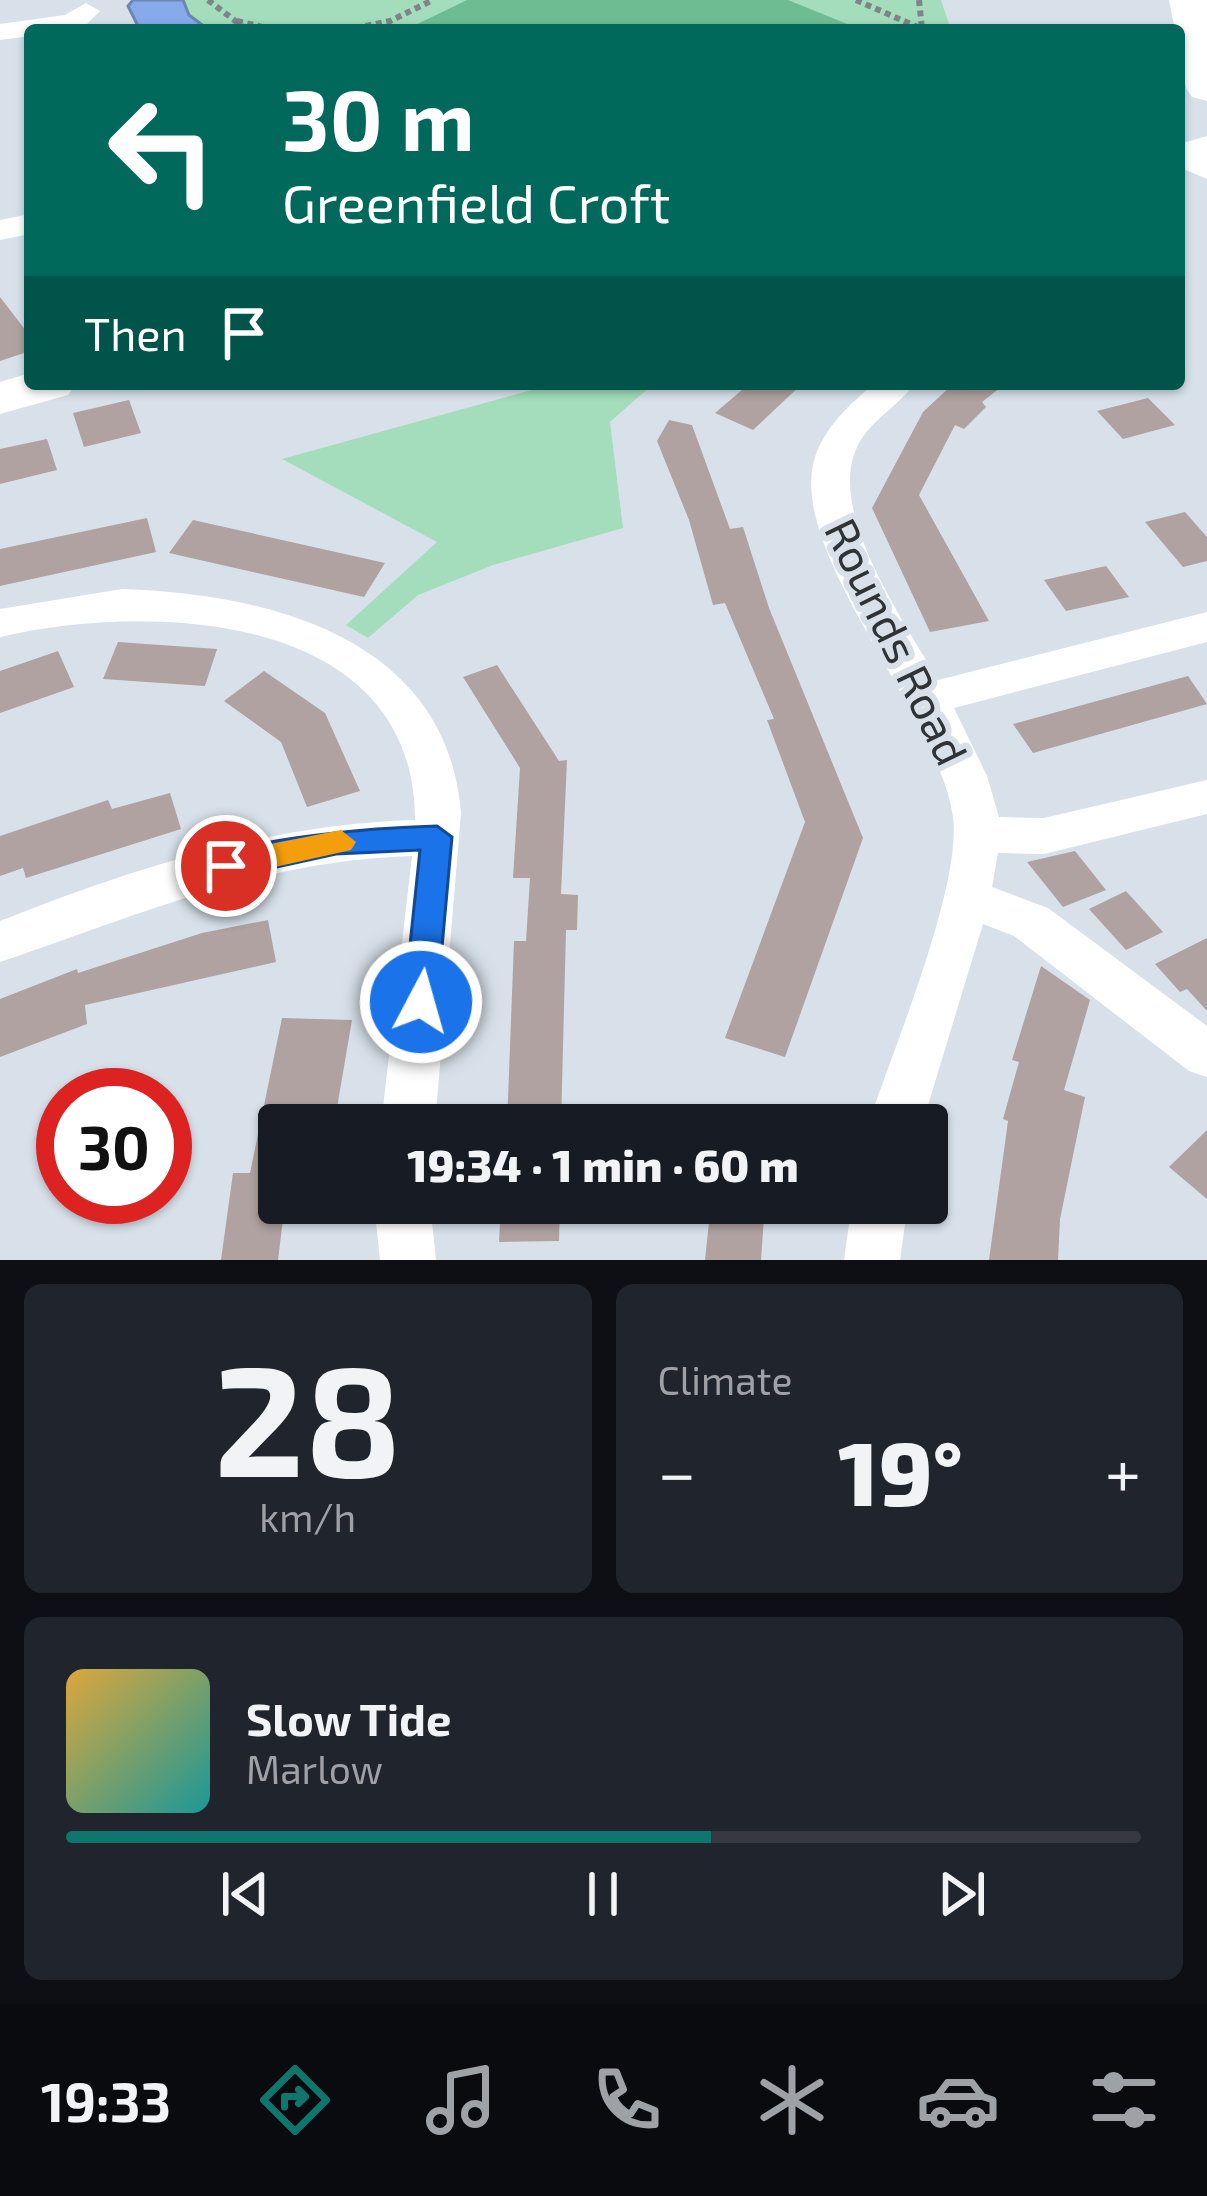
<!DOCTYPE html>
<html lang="en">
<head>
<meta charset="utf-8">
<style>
  body { margin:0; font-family:"Exo 2",sans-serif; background:#20242c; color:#f1f3f6; height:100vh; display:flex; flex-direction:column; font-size:45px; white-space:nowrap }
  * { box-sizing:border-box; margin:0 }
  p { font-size:39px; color:#9ea1a6 }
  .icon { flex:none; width:66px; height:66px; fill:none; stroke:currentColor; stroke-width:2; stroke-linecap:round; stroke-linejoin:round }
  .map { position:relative; height:1260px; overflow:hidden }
  .sheet { display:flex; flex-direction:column; gap:24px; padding:24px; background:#0d0f14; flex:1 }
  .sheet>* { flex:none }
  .top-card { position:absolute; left:24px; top:24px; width:1161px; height:366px; border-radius:12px; box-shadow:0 3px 9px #0004; background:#00695c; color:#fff; overflow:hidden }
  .speed { position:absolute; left:36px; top:1068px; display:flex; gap:24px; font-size:60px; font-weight:700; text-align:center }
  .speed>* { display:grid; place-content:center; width:156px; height:156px; border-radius:50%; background:#171b24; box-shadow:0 3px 9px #0004; line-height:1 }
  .speed .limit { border:18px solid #d22; background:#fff; color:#111 }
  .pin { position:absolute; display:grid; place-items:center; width:102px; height:102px; color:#fff; margin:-51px; border:6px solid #fff; border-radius:50%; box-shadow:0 3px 12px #0007 }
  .me { position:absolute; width:132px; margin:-66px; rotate:6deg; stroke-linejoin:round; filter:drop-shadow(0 0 9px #0008) }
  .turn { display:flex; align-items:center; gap:42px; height:252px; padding:0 60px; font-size:54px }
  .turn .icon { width:156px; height:156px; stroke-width:2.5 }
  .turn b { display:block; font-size:84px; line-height:102px }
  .then { display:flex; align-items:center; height:114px; padding:0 60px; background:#0003; gap:24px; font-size:45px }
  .big { font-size:90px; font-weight:800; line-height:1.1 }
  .sheet .widget { flex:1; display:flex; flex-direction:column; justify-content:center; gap:18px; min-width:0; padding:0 42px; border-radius:18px; background:#20242c }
  .sheet .dial { align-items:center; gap:0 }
  .dial b { font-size:156px; line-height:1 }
  .song { display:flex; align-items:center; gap:36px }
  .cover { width:144px; height:144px; border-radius:18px; background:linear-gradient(135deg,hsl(40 70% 55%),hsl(180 70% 35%)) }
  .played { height:12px; border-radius:6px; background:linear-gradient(90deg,#0f766e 60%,#363941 60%) }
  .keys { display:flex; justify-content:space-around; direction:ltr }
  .heat { display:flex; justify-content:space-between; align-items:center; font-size:66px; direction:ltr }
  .sheet .tiles { flex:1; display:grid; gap:24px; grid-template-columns:1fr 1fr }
  .widget:last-child { grid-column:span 2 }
  .trip { position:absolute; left:258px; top:1104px; width:690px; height:120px; border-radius:12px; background:#171b24; box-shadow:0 3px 9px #0004; font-weight:800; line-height:120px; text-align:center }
  .tab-bar { display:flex; height:192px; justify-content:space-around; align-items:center; background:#090b0e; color:#9ea1a6 }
  .tab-bar .icon { width:84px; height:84px }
  .tab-bar .active { color:#0f766e }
  .tab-bar b { font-size:54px; color:#f1f3f6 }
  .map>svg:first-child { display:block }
</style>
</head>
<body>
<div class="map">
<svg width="1207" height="1260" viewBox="0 0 1207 1260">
  <rect width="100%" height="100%" fill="#d8e1ea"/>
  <!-- green -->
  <g fill="#a3ddbb">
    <polygon points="183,0 941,0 951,30 209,30 189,15"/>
    <polygon points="553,384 653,384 610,422 623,528 493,565 418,595 368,638 346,625 437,542 282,459"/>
  </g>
  <!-- forest -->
  <polygon fill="#6ebd92" points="467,0 788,0 862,30 405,30"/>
  <!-- water -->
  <polygon fill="#87aaea" stroke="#6d86b4" stroke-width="3" points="133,0 183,0 189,15 209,30 140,30 128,6"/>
  <!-- building -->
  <g fill="#afa2a0">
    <polygon points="0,297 30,336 30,351 0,361"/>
    <polygon points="749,384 802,384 753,430 715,413"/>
    <polygon points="953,384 1005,384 982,402 986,407 964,429 955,425 919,495 989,621 930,632 872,508 923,412"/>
    <polygon points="1148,398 1175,425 1123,439 1097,411"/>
    <polygon points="129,400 141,433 84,447 73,413"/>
    <polygon points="669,420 692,425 730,529 743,527 769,608 863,838 785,1057 725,1038 805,822 767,720 774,719 725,603 713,605 689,520 657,441"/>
    <polygon points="47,439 57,470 0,484 0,449"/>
    <polygon points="1185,512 1207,537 1207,561 1183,567 1145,522"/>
    <polygon points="147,518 156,552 0,586 0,549"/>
    <polygon points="193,520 385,563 364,597 169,553"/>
    <polygon points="1106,566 1129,597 1066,611 1044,580"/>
    <polygon points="118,642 217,649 205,686 103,679"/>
    <polygon points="58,651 74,687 0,713 0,671"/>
    <polygon points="497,665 559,761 567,760 561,894 578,895 577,930 566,930 561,1125 507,1125 514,941 526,941 530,878 513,878 520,768 463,677"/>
    <polygon points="264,671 325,713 360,791 307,807 281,742 224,701"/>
    <polygon points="1188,676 1207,704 1033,753 1013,724"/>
    <polygon points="170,793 181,829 26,878 23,868 0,876 0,836 108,800 112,809"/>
    <polygon points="1075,851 1106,890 1063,907 1027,862"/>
    <polygon points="1126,891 1163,932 1126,950 1089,909"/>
    <polygon points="268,920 276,962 85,1005 87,1024 0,1057 0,999 77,969 78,973 202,933"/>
    <polygon points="1207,938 1207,1011 1187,989 1180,992 1155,964"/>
    <polygon points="1041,966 1090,1000 1064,1090 1085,1097 1060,1219 1058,1260 989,1260 1008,1121 1003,1119 1019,1062 1012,1060"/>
    <polygon points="282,1018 352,1020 334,1125 279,1125 279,1203 285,1203 278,1260 221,1260 233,1173 250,1173"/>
    <polygon points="1207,1130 1207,1199 1169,1167"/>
    <polygon points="501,1203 560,1203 559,1241 499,1242"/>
    <polygon points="711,1203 765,1203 761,1260 705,1260"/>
  </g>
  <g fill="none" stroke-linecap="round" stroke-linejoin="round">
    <!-- path -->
    <g stroke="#7e848a" stroke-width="6" stroke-dasharray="6 4.5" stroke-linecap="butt">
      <polyline points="208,0 247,30"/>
      <polyline points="856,0 922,29"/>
      <polyline points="919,0 922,29"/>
      <polyline points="237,21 276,30"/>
      <polyline points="345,30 390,21 433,0"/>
    </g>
    <!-- street -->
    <g fill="#fff" fill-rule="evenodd">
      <polygon points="86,3 100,11 83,28 30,30 30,36 0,40 0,24 65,15"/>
      <polygon points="1179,148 1207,157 1207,179 1179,167"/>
      <polygon points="30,214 30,234 0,240 0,220"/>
      <path d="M874,384h40c-16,23 -44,36 -57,63 -31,65 49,177 81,233l269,-68v30l-253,66 33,68 12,41 45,1 163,-38v34l-163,40 -46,-1 -6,34 56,21 159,118v51l-18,-6 -175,-135 -31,-12 -61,201h-54c24,-73 94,-238 85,-308 -14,-103 -171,-270 -137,-363 11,-29 35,-51 58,-70z"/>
      <path d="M122,589c146,5 325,48 339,224l-26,312h-54l31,-269c-148,4 -274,59 -412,106v-41c134,-53 270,-97 415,-101 0,-210 -268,-218 -415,-183v-28z"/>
      <polygon points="374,1203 430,1203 436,1260 380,1260"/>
      <polygon points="852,1203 908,1203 900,1260 844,1260"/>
    </g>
    <!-- secondary -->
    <g fill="#fff" fill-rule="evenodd">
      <polygon points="1169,0 1207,0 1207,101 1192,97 1186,88"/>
      <polygon points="1207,136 1207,163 1179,171 1179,144"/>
      <polygon points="30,373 30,384 76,384 68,395 0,414 0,382"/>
    </g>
  </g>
  <!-- route -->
  <path fill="#1a73e8" stroke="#114b97" stroke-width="3" d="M437,826l15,11 -15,165 -5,9h-23l-5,-9 16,-152 -84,4 -110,24 -16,-12c16,-30 189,-39 227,-40z"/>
  <!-- slow -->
  <polygon fill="#f59e0b" points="341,830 356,842 351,850 266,869 251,857 266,845"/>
  <g text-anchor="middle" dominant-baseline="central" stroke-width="12" stroke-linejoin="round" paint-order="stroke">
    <!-- street labels -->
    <g font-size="45" fill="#2f3336" stroke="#d8e1ea">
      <text transform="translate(898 641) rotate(64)">Rounds Road</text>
    </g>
  </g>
</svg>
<div class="speed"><div class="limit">30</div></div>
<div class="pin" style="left:226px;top:866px;background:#d93025"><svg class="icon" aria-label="arrive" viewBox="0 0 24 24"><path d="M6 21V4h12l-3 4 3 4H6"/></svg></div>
<svg class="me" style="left:421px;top:1002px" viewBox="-20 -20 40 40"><circle r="17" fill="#1a73e8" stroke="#fff" stroke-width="3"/><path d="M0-11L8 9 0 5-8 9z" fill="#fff"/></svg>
<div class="trip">19:34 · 1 min · 60 m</div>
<div class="top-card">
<div class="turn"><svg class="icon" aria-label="left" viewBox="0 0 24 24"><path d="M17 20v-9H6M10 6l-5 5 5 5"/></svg><div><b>30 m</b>Greenfield Croft</div></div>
<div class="then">Then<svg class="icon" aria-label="arrive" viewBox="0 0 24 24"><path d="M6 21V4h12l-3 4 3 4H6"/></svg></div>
</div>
</div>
<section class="sheet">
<div class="tiles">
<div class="widget dial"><b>28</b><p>km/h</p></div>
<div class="widget"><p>Climate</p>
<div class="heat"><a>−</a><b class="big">19°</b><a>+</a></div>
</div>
<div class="widget">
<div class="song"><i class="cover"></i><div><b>Slow Tide</b><p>Marlow</p></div></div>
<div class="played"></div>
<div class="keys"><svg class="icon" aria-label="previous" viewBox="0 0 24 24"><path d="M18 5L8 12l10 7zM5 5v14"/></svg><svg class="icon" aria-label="pause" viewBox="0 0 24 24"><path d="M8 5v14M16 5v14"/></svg><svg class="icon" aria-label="next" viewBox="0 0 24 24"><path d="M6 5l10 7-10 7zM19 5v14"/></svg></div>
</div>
</div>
</section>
<nav class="tab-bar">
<b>19:33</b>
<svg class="icon active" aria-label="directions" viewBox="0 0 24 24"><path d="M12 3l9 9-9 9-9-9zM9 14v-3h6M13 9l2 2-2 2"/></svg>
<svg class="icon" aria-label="music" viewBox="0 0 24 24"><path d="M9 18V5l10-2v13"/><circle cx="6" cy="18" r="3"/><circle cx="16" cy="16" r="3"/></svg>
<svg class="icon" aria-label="phone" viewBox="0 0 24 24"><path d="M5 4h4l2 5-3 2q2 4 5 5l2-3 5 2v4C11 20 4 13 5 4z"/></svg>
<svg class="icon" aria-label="climate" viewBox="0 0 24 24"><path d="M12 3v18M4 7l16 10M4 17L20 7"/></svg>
<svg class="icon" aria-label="car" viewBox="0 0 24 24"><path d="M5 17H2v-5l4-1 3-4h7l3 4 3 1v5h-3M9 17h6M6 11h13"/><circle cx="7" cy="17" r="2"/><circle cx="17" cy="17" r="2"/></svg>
<svg class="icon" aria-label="filters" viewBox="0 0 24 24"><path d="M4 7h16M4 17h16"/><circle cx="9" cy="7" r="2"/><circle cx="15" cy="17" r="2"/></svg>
</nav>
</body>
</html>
